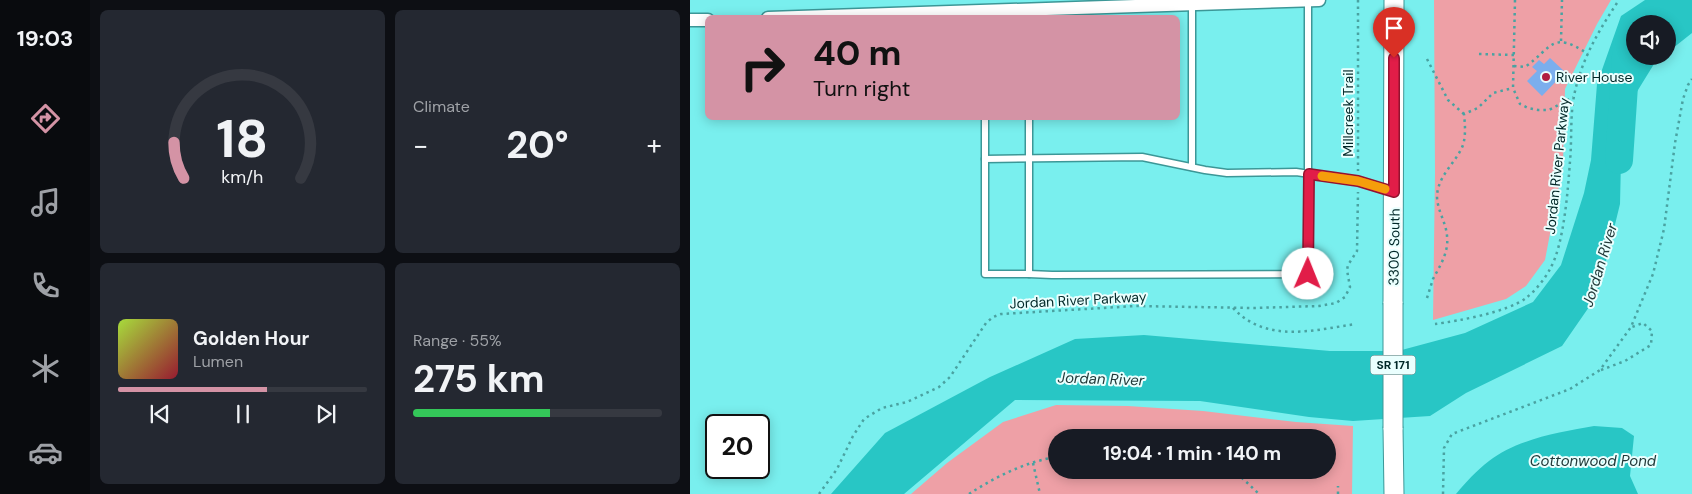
<!DOCTYPE html>
<html lang="en">
<head>
<meta charset="utf-8">
<style>
  body { margin:0; font-family:"DM Sans",sans-serif; background:#242831; color:#f1f3f6; height:100vh; display:flex; flex-direction:column; font-size:19px; white-space:nowrap }
  * { box-sizing:border-box; margin:0 }
  p { font-size:16px; color:#9ea1a6 }
  .icon { flex:none; width:28px; height:28px; fill:none; stroke:currentColor; stroke-width:2; stroke-linecap:round; stroke-linejoin:round }
  .map { position:relative; flex:1; overflow:hidden }
  .sheet { display:flex; flex-direction:column; gap:10px; padding:10px; background:#0d0f14; width:600px }
  .sheet>* { flex:none }
  .guide { position:absolute; left:15px; top:15px; width:475px; height:105px; border-radius:8px; box-shadow:0 2px 12px #0003; background:#d493a5; color:#111; overflow:hidden }
  .tools { position:absolute; left:936px; top:15px; display:grid; gap:10px }
  .tools a { display:grid; place-items:center; width:50px; height:50px; border-radius:50%; background:#171b24; box-shadow:0 2px 12px #0003; font-size:25px }
  .speed { position:absolute; left:15px; top:414px; display:flex; gap:10px; font-size:25px; font-weight:700; text-align:center }
  .speed>* { display:grid; place-content:center; width:65px; height:65px; border-radius:50%; background:#171b24; box-shadow:0 2px 12px #0003; line-height:1 }
  .speed .limit { border:2px solid #111; border-radius:8px; background:#fff; color:#111 }
  .pin { position:absolute; display:grid; place-items:center; width:42px; height:42px; color:#fff; margin:-51px -21px; border-radius:50% 50% 50% 0; rotate:-45deg; box-shadow:0 0 5px #0007 }
  .pin .icon { rotate:45deg }
  .me { position:absolute; width:55px; margin:-28px; rotate:1deg; stroke-linejoin:round; filter:drop-shadow(0 0 4px #0008) }
  .turn { display:flex; align-items:center; gap:18px; height:105px; padding:0 25px; font-size:22px }
  .turn .icon { width:65px; height:65px; stroke-width:2.5 }
  .turn b { display:block; font-size:35px; line-height:42px }
  .big { font-size:38px; font-weight:700; line-height:1.1 }
  .sheet .card { flex:1; display:flex; flex-direction:column; justify-content:center; gap:8px; min-width:0; padding:0 18px; border-radius:8px; background:#242831 }
  .sheet .dial { align-items:center; gap:0 }
  .dial svg { height:130px; overflow:visible; fill:none; stroke:#363941; stroke-width:7; stroke-linecap:round; text-anchor:middle }
  .dial text { fill:#f1f3f6; stroke:none }
  .song { display:flex; align-items:center; gap:15px }
  .cover { width:60px; height:60px; border-radius:8px; background:linear-gradient(135deg,hsl(80 70% 55%),hsl(350 70% 35%)) }
  .played { height:5px; border-radius:2px; background:linear-gradient(90deg,#d493a5 60%,#363941 60%) }
  .keys { display:flex; justify-content:space-around; direction:ltr }
  .heat { display:flex; justify-content:space-between; align-items:center; font-size:28px; direction:ltr }
  .charge { height:8px; border-radius:4px; background:linear-gradient(90deg,#34c759 55%,#363941 0) }
  .sheet .tiles { flex:1; display:grid; gap:10px; grid-template-columns:repeat(2,1fr) }
  .trip { position:absolute; left:358px; top:429px; width:288px; height:50px; border-radius:25px; background:#171b24; box-shadow:0 2px 12px #0003; font-weight:700; line-height:50px; text-align:center }
  main { display:flex; flex:1; min-height:0 }
  .tab-bar { display:flex; flex-direction:column; width:90px; justify-content:space-around; align-items:center; background:#090b0e; color:#9ea1a6 }
  .tab-bar .icon { width:35px; height:35px }
  .tab-bar .active { color:#d493a5 }
  .tab-bar b { font-size:22px; color:#f1f3f6 }
  .map>svg:first-child { display:block }
</style>
</head>
<body>
<main>
<nav class="tab-bar">
<b>19:03</b>
<svg class="icon active" aria-label="directions" viewBox="0 0 24 24"><path d="M12 3l9 9-9 9-9-9zM9 14v-3h6M13 9l2 2-2 2"/></svg>
<svg class="icon" aria-label="music" viewBox="0 0 24 24"><path d="M9 18V5l10-2v13"/><circle cx="6" cy="18" r="3"/><circle cx="16" cy="16" r="3"/></svg>
<svg class="icon" aria-label="phone" viewBox="0 0 24 24"><path d="M5 4h4l2 5-3 2q2 4 5 5l2-3 5 2v4C11 20 4 13 5 4z"/></svg>
<svg class="icon" aria-label="climate" viewBox="0 0 24 24"><path d="M12 3v18M4 7l16 10M4 17L20 7"/></svg>
<svg class="icon" aria-label="car" viewBox="0 0 24 24"><path d="M5 17H2v-5l4-1 3-4h7l3 4 3 1v5h-3M9 17h6M6 11h13"/><circle cx="7" cy="17" r="2"/><circle cx="17" cy="17" r="2"/></svg>
</nav>
<section class="sheet">
<div class="tiles">
<div class="card dial"><svg viewBox="0 0 100 80">
<path d="M14 69A42 42 0 1 1 86 69"/>
<path d="M14 69A42 42 0 0 1 8 47" stroke="#d493a5"/>
<text x="50" y="56" font-size="32" font-weight="700">18</text>
<text x="50" y="72" font-size="11">km/h</text>
</svg></div>
<div class="card"><p>Climate</p>
<div class="heat"><a>−</a><b class="big">20°</b><a>+</a></div>
</div>
<div class="card">
<div class="song"><i class="cover"></i><div><b>Golden Hour</b><p>Lumen</p></div></div>
<div class="played"></div>
<div class="keys"><svg class="icon" aria-label="previous" viewBox="0 0 24 24"><path d="M18 5L8 12l10 7zM5 5v14"/></svg><svg class="icon" aria-label="pause" viewBox="0 0 24 24"><path d="M8 5v14M16 5v14"/></svg><svg class="icon" aria-label="next" viewBox="0 0 24 24"><path d="M6 5l10 7-10 7zM19 5v14"/></svg></div>
</div>
<div class="card"><p>Range · 55%</p><b class="big">275 km</b><div class="charge"></div></div>
</div>
</section>
<div class="map">
<svg width="1002" height="494" viewBox="0 0 1002 494">
  <rect width="100%" height="100%" fill="#79efee"/>
  <!-- green -->
  <g fill="#eea0a6" fill-rule="evenodd">
    <polygon points="744,0 921,0 907,24 875,89 873,165 855,260 836,286 816,299 743,320 745,173"/>
    <path d="M366,405l72,1 75,5 93,11 57,4 -1,68h-441l36,-31 56,-41zM366,438h270v32h-270z"/>
  </g>
  <!-- water -->
  <g fill="#28c6c5">
    <polygon points="955,0 1002,0 1002,33 978,52 978,24 945,24 945,56 973,56 964,64 932,116 930,204 908,294 872,346 776,393 740,416 663,421 619,417 510,401 325,400 214,494 141,494 195,433 300,377 385,339 454,335 640,351 708,351 775,333 843,302 871,265 894,193 901,160 907,84 931,16"/>
    <path d="M904,426l28,2 12,8 -4,40 8,18h-182c10,-12 20,-23 33,-33 28,-22 71,-29 105,-35z"/>
  </g>
  <g fill="none" stroke-linecap="round" stroke-linejoin="round">
    <!-- river -->
    <polyline stroke="#28c6c5" stroke-width="28" points="929,160 936,56 945,45"/>
  </g>
  <!-- building -->
  <polygon fill="#7baeed" points="860,58 875,72 852,96 837,81 847,71 842,67 849,60 854,64"/>
  <g fill="none" stroke-linecap="round" stroke-linejoin="round">
    <defs>
      <g id="lane">
        <polyline points="295,118 295,274 339,274 339,118"/>
        <polyline points="295,159 452,157 515,170 537,173 606,172 668,181 701,190"/>
        <polyline points="502,167 502,4"/>
        <polyline points="339,274 362,275 618,274 618,1"/>
      </g>
      <g id="street">
        <polyline points="78,18 629,0"/>
        <polyline points="0,20 18,20"/>
      </g>
      <g id="primary">
        <polyline points="703,303 704,0"/>
        <polyline points="703,428 704,494"/>
      </g>
    </defs>
    <!-- lane casing -->
    <use href="#lane" stroke="#3c9797" stroke-width="9"/>
    <!-- street casing -->
    <use href="#street" stroke="#3c9797" stroke-width="15"/>
    <!-- primary casing -->
    <use href="#primary" stroke="#3c9797" stroke-width="21"/>
    <!-- path -->
    <g stroke="#4aa2a1" stroke-width="2.5" stroke-dasharray="2.5 4" stroke-linecap="butt">
      <polyline points="668,0 668,171"/>
      <polyline points="825,0 823,88 830,104 838,108 848,110 859,110 883,97"/>
      <polyline points="871,41 872,0"/>
      <polyline points="789,54 824,55"/>
      <polyline points="737,59 758,100 774,114"/>
      <path d="M824,66l11,1c28,-20 27,-37 63,-13"/>
      <path d="M737,298c2,-6 4,-13 6,-19 7,-13 16,-27 14,-43 -1,-14 -10,-26 -10,-40 1,-21 19,-33 26,-51 3,-10 2,-21 1,-31l14,-6 15,-15 20,-5"/>
      <path d="M543,308c34,36 81,22 123,16"/>
      <path d="M745,324c23,-3 73,-12 91,-26 9,-7 19,-19 24,-29 14,-24 18,-80 20,-108 2,-22 0,-44 4,-65 7,-36 25,-66 45,-96"/>
      <polyline points="911,370 935,361 961,345 962,331 953,323 942,327"/>
      <polyline points="343,463 350,494"/>
      <polyline points="541,470 550,476 569,494"/>
      <polyline points="129,494 147,469 163,436 174,419 192,408 217,402 249,387 260,377 296,323 303,317 311,314 446,306 564,308 629,306 646,303 655,297 660,287 657,270 658,265 667,251 668,192"/>
      <path d="M279,494c26,-17 56,-32 87,-37"/>
      <polyline points="648,494 648,486"/>
      <polyline points="753,494 754,448 762,434 880,389 910,370 941,327 963,274 974,229 985,143 993,99 998,85 1002,79"/>
    </g>
    <!-- lane -->
    <use href="#lane" stroke="#fff" stroke-width="6"/>
    <!-- street -->
    <use href="#street" stroke="#fff" stroke-width="12"/>
    <!-- primary -->
    <use href="#primary" stroke="#fff" stroke-width="19"/>
    <defs>
      <polyline id="primary-bridge" points="703,303 703,428"/>
    </defs>
    <!-- primary-bridge casing -->
    <use href="#primary-bridge" stroke="#3c9797" stroke-width="21" stroke-linecap="butt"/>
    <!-- primary-bridge -->
    <use href="#primary-bridge" stroke="#fff" stroke-width="19"/>
  </g>
  <g fill="none" stroke-linecap="round" stroke-linejoin="round">
    <defs>
      <polyline id="route" points="618,274 619,174 668,181 704,192 704,58"/>
    </defs>
    <!-- route casing -->
    <use href="#route" stroke="#92132f" stroke-width="12"/>
    <!-- route -->
    <use href="#route" stroke="#e11d48" stroke-width="9"/>
    <!-- slow -->
    <polyline stroke="#f59e0b" stroke-width="9" points="632,176 668,181 695,189"/>
  </g>
  <!-- markers -->
  <circle fill="#b11e41" stroke="#eafffe" stroke-width="2" cx="856" cy="77" r="5"/>
  <g text-anchor="middle" dominant-baseline="central" stroke-width="4" stroke-linejoin="round" paint-order="stroke">
    <!-- shield labels -->
    <rect fill="#eafffe" stroke="#466868" stroke-width="1" x="680.5" y="355.5" width="45" height="19" rx="4"/>
    <g font-size="12" font-weight="bold" fill="#002727">
      <text x="703" y="365">SR 171</text>
    </g>
    <!-- poi labels -->
    <g font-size="14" fill="#002727" stroke="#eafffe" text-anchor="start">
      <text x="866" y="77">River House</text>
    </g>
    <!-- street labels -->
    <g font-size="14" fill="#002727" stroke="#eafffe">
      <text transform="translate(658 113) rotate(-90)">Millcreek Trail</text>
      <text transform="translate(867 166) rotate(-84)">Jordan River Parkway</text>
      <text transform="translate(704 247) rotate(-89)">3300 South</text>
      <text transform="translate(388 300) rotate(-3)">Jordan River Parkway</text>
    </g>
    <!-- water labels -->
    <g font-size="15" font-style="italic" fill="#223a3a" stroke="#eafffe">
      <text transform="translate(910 265) rotate(-73)">Jordan River</text>
      <text transform="translate(411 379) rotate(2)">Jordan River</text>
      <text x="903" y="461">Cottonwood Pond</text>
    </g>
  </g>
</svg>
<div class="tools">
<a><svg class="icon" aria-label="sound" viewBox="0 0 24 24"><path d="M4 9h4l5-4v14l-5-4H4zM17 9q2 3 0 6"/></svg></a>
</div>
<div class="speed"><div class="limit">20</div></div>
<div class="pin" style="left:704px;top:58px;background:#d93025"><svg class="icon" aria-label="arrive" viewBox="0 0 24 24"><path d="M6 21V4h12l-3 4 3 4H6"/></svg></div>
<svg class="me" style="left:618px;top:274px" viewBox="-20 -20 40 40"><circle r="19" fill="#fff"/><path d="M0-13L10 11 0 6-10 11z" fill="#e11d48"/></svg>
<div class="trip">19:04 · 1 min · 140 m</div>
<div class="guide">
<div class="turn"><svg class="icon" aria-label="right" viewBox="0 0 24 24"><path d="M7 20v-9h11M14 6l5 5-5 5"/></svg><div><b>40 m</b>Turn right</div></div>
</div>
</div>
</main>
</body>
</html>
